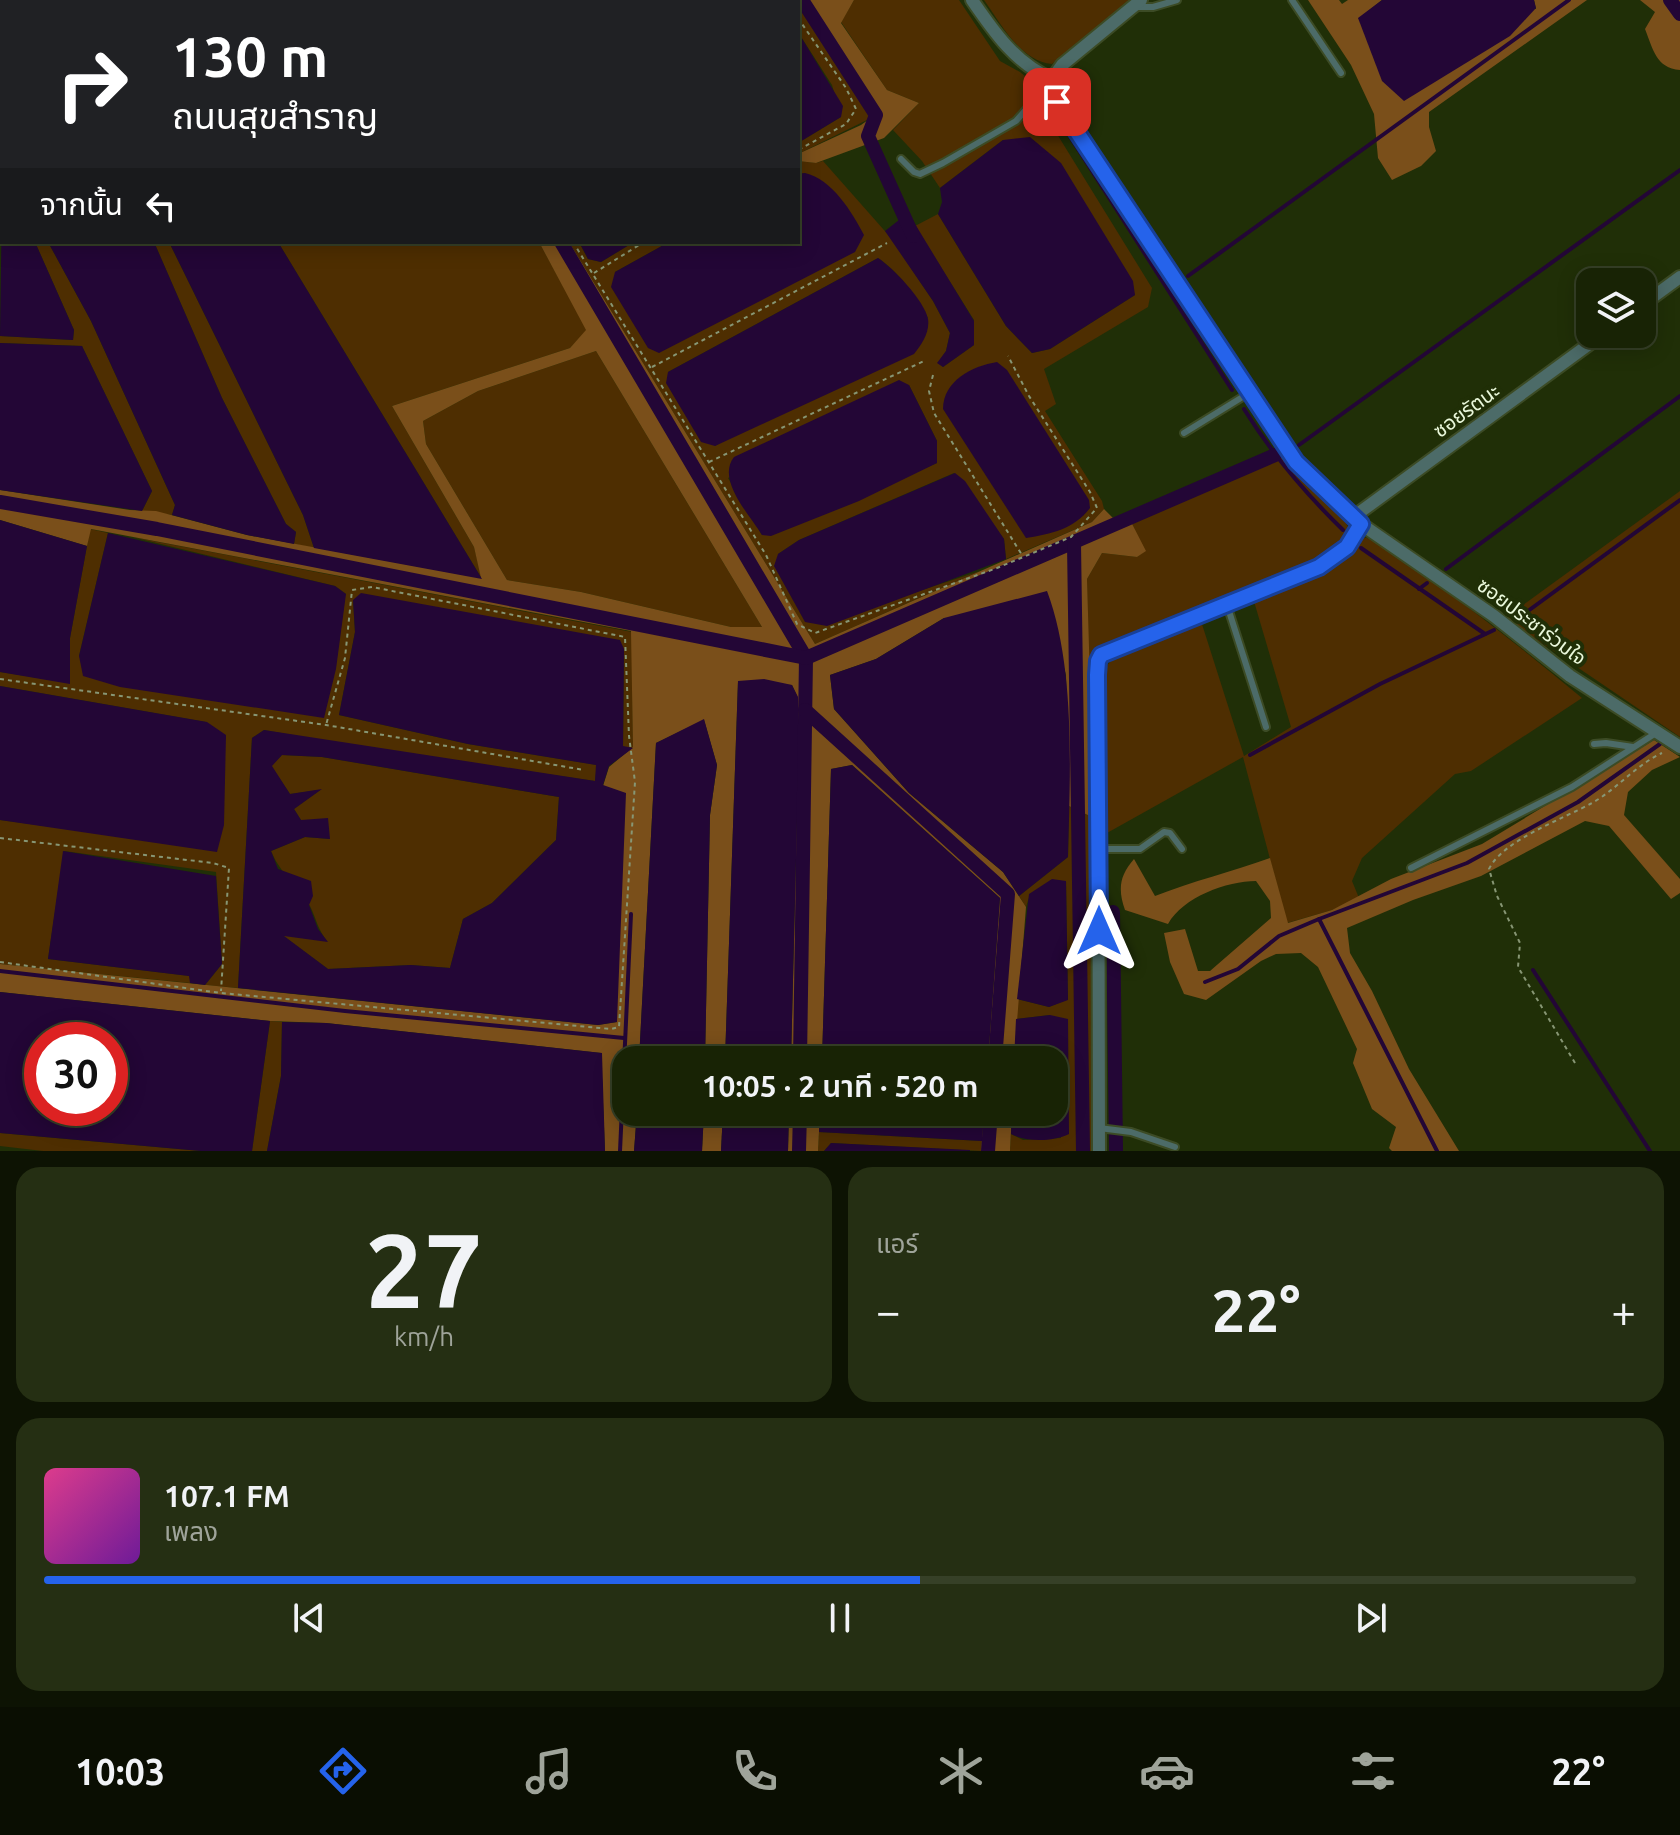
<!DOCTYPE html>
<html lang="th">
<head>
<meta charset="utf-8">
<style>
  body { margin:0; font-family:Ubuntu,"Noto Sans Thai",sans-serif; background:#252f13; color:#f1f3f6; height:100vh; display:flex; flex-direction:column; font-size:30px; white-space:nowrap }
  * { box-sizing:border-box; margin:0 }
  p { font-size:26px; color:#9fa49a }
  .icon { flex:none; width:44px; height:44px; fill:none; stroke:currentColor; stroke-width:2; stroke-linecap:round; stroke-linejoin:round }
  .map { position:relative; height:1151px; overflow:hidden }
  .panel { display:flex; flex-direction:column; gap:16px; padding:16px; background:#0d1303; flex:1 }
  .panel>* { flex:none }
  .top-card { position:absolute; left:0px; top:0px; width:800px; height:244px; box-shadow:0 4px 20px #0003,0 0 0 2px #364027; background:#202124; color:#fff; overflow:hidden }
  .controls { position:absolute; left:1576px; top:268px; display:grid; gap:16px }
  .controls a { display:grid; place-items:center; width:80px; height:80px; border-radius:16px; background:#182305; box-shadow:0 4px 20px #0003,0 0 0 2px #364027; font-size:40px }
  .speed { position:absolute; left:24px; top:1022px; display:flex; gap:16px; font-size:40px; font-weight:700; text-align:center }
  .speed>* { display:grid; place-content:center; width:104px; height:104px; border-radius:50%; background:#182305; box-shadow:0 4px 20px #0003,0 0 0 2px #364027; line-height:1 }
  .speed .limit { border:12px solid #d22; background:#fff; color:#111 }
  .pin { position:absolute; display:grid; place-items:center; width:68px; height:68px; color:#fff; margin:-34px; border-radius:16px; box-shadow:0 4px 12px #0006 }
  .me { position:absolute; width:88px; margin:-44px; rotate:0deg; stroke-linejoin:round; filter:drop-shadow(0 0 6px #0008) }
  .turn { display:flex; align-items:center; gap:28px; height:168px; padding:0 40px; font-size:36px }
  .turn .icon { width:104px; height:104px; stroke-width:2.5 }
  .turn b { display:block; font-size:56px; line-height:68px }
  .then { display:flex; align-items:center; height:76px; padding:0 40px; background:#0003; gap:16px; font-size:30px }
  .big { font-size:60px; font-weight:600; line-height:1.1 }
  .panel .tile { flex:1; display:flex; flex-direction:column; justify-content:center; gap:12px; min-width:0; padding:0 28px; border-radius:24px; background:#252f13 }
  .panel .dial { align-items:center; gap:0 }
  .dial b { font-size:104px; line-height:1 }
  .song { display:flex; align-items:center; gap:24px }
  .cover { width:96px; height:96px; border-radius:12px; background:linear-gradient(135deg,hsl(330 70% 55%),hsl(280 70% 35%)) }
  .played { height:8px; border-radius:4px; background:linear-gradient(90deg,#2563eb 55%,#364027 55%) }
  .keys { display:flex; justify-content:space-around; direction:ltr }
  .heat { display:flex; justify-content:space-between; align-items:center; font-size:44px; direction:ltr }
  .panel .tiles { flex:1; display:grid; gap:16px; grid-template-columns:1fr 1fr }
  .tile:last-child { grid-column:span 2 }
  .trip { position:absolute; left:612px; top:1046px; width:456px; height:80px; border-radius:24px; background:#182305; box-shadow:0 4px 20px #0003,0 0 0 2px #364027; font-weight:600; line-height:80px; text-align:center }
  .tabs { display:flex; height:128px; justify-content:space-around; align-items:center; background:#0a0e02; color:#9fa49a }
  .tabs .icon { width:56px; height:56px }
  .tabs .selected { color:#2563eb }
  .tabs b { font-size:36px; color:#f1f3f6 }
  .map>svg:first-child { display:block }
</style>
</head>
<body>
<div class="map">
<svg width="1680" height="1151" viewBox="0 0 1680 1151">
  <rect width="100%" height="100%" fill="#202f07"/>
  <!-- green -->
  <g fill="#4e2e01" fill-rule="evenodd">
    <polygon points="766,0 797,0 871,118 798,154 798,143 841,117 832,85 798,32 798,2 765,2"/>
    <path d="M854,0h105l41,61 20,11 28,23 -12,13 21,26 95,154 -4,19 -104,62 12,35 -11,7 57,90 2,8 -12,13 -86,37 -2,-20 -50,-66 -155,67 -21,14 132,40 70,-23 -165,73 -246,-402h10l9,17 13,3 33,-20h35l-54,30 240,-20 -50,-79 -7,1v-13l18,2 7,-2 68,77 42,63 17,32 -4,18 -8,12 5,4 31,-22v-25l-59,-94 23,-12 68,112 26,27 18,-4 85,-54 -132,-155 -63,48 -18,-27 -29,-31 26,-27 -32,-13 -46,-68zM878,258c22,15 37,37 50,60l-213,128 -47,-74zM909,385l28,56v22l-175,72 -34,-57z"/>
    <path d="M984,0h148l-80,64c-33,-4 -50,-39 -68,-64z"/>
    <polygon points="35,242 48,242 91,321 175,505 172,515 142,511 152,491 82,346 0,343 0,336 73,340 74,330"/>
    <polygon points="154,242 169,242 303,515 314,548 294,544 296,532 286,524 222,398"/>
    <polygon points="278,242 539,242 587,330 570,348 392,406 474,547 482,579"/>
    <polygon points="596,351 762,627 731,627 581,592 507,580 426,444 423,421 478,391"/>
    <polygon points="1280,449 1344,520 1350,530 1341,544 1315,563 1118,640 1096,651 1088,669 1087,579 1102,553 1137,557 1145,551 1127,514"/>
    <polygon points="1680,491 1680,737 1505,618"/>
    <polygon points="90,529 108,533 79,656 346,594 335,586 132,537 632,632 633,748 623,747 624,649 353,600 355,632 339,715 468,744 597,765 595,781 366,748 264,730 252,738 238,988 205,985 222,964 216,872 64,851 48,959 190,976 190,983 0,964 0,820 60,828 206,722 0,686 0,672 70,683 70,638"/>
    <path d="M1362,537c21,3 41,23 58,35 56,40 109,82 162,126l-111,73 -16,3 -93,84 -10,23 7,17 -27,12 -45,13 -44,-166 -136,76 -3,-158 4,-11 11,-10 82,-33 43,135 47,-29 -38,-129c42,-15 81,-26 109,-61z"/>
    <path d="M282,755l40,2 237,40 -3,43 -64,63 -29,16 -13,49 -39,-3 -83,4 -46,-34 45,6c-9,-11 -11,-23 -17,-35 -12,-21 -29,-31 -39,-55l34,-14 25,2 -29,-19 -7,-11 26,-19 -30,4 -19,-28z"/>
    <polygon points="1069,806 1094,818 1093,1151 1010,1151 1011,1134 1023,1140 1061,1138 1050,1015 1016,1019 1017,999 1049,1007 1068,999 1066,882 1030,894 1026,907 1019,896 1068,857"/>
    <polygon points="270,1021 282,1022 281,1076 267,1151 252,1151"/>
    <polygon points="819,1132 982,1141 981,1151 831,1143 824,1151 818,1151"/>
    <polygon points="0,1133 201,1151 43,1151 0,1146"/>
  </g>
  <!-- forest -->
  <g fill="#7a4f1a" fill-rule="evenodd">
    <polygon points="808,0 854,0 841,23 887,90 919,103 884,138 816,163 798,161 798,154 861,125 879,112"/>
    <polygon points="1308,0 1339,0 1342,4 1348,0 1382,0 1358,19 1536,9 1534,0 1587,0 1429,112 1429,127 1436,151 1421,166 1392,180 1378,158 1374,114 1351,65"/>
    <path d="M1640,0h40v70c-24,-2 -27,-21 -35,-41l10,-17z"/>
    <path d="M539,242h30l246,402 277,-122 12,-13 9,9 14,-4 19,37 -9,6 -35,-4 -15,26 7,239 -25,-12 -3,-131 -4,-15 -118,-42 -68,41 -46,16 4,34 75,84 94,79 23,35 -12,153h-26l12,-162 -148,-133 -21,4 -9,291h-31l8,-322 -1,-40 -6,-13 -54,-3 -13,378h-20l5,-245 7,-50 -13,-45 -48,23 -17,317h-13v52h11l-3,39h-29l-4,-98 -275,-30 -56,-2 -270,-29v-28l598,61 19,-3 -14,-236 6,-19 24,-20 -2,-116 -540,-102 -4,17 -87,-26v-30l130,20 26,1 91,24 234,43 -7,-31 -82,-141 178,-58 16,-18zM596,351l166,276h-31l-150,-35 -74,-12 -81,-136 -3,-23 55,-30z"/>
    <path d="M1654,740l26,17 -28,13 -24,22 -4,23 56,64v14l-9,6 -62,-73 -24,-5 -104,55 -68,24 -66,28 3,25 22,38 37,78 50,82h-67l-3,-3 7,-21 -24,-18 -19,-46 4,-14 -39,-82 -17,-14 -25,1 -15,7 -55,39 -22,-6 -14,-32 -6,-29 21,-4 13,42h12l61,-53 -1,-17 -14,-20c-29,0 -73,16 -88,43l-43,-14c-7,-20 -6,-34 9,-51l21,37c38,-15 76,-24 115,-38l18,65 44,-13 59,-31 91,-35z"/>
    <polygon points="704,1112 723,1112 721,1151 702,1151"/>
    <polygon points="789,1112 820,1112 818,1151 788,1151"/>
    <polygon points="984,1112 1012,1112 1010,1151 981,1151"/>
  </g>
  <!-- water -->
  <g fill="#230636" fill-rule="evenodd">
    <polygon points="1382,0 1534,0 1536,8 1510,36 1404,101 1382,81 1358,18"/>
    <polygon points="798,32 843,106 841,117 798,143"/>
    <polygon points="1030,137 1061,163 1133,281 1135,295 1050,349 1032,353 1006,326 938,214 942,202 940,188 1003,140"/>
    <path d="M805,173c27,6 47,39 59,62l-9,17 -196,101 -11,-5 -37,-61 4,-15 54,-30h129v-68z"/>
    <polygon points="2,199 2,242 35,242 74,330 73,340 0,336"/>
    <polygon points="912,219 974,321 974,345 943,367 937,363 946,351 950,333 933,301 885,231 899,220"/>
    <polygon points="48,242 154,242 222,398 286,524 296,532 294,544 247,535 172,515 175,505 91,321"/>
    <polygon points="169,242 278,242 482,579 314,548 303,515"/>
    <polygon points="579,242 634,242 601,262 588,259"/>
    <path d="M878,258c15,10 46,42 50,61 2,13 -6,25 -14,35l-199,92 -14,-4 -35,-59 2,-11z"/>
    <polygon points="0,343 82,346 152,491 142,511 0,490"/>
    <path d="M997,362l10,8 82,130 1,8c-16,21 -39,26 -64,30l-83,-129c0,-28 29,-43 54,-47z"/>
    <path d="M899,380l10,5 28,56v22l-78,38 -88,35 -9,-1c-12,-20 -46,-55 -28,-78z"/>
    <polygon points="955,473 965,481 1004,539 1006,559 827,626 805,622 774,566 778,554 799,540"/>
    <polygon points="0,520 87,546 70,638 70,684 0,672"/>
    <polygon points="108,533 335,586 346,594 336,669 324,718 120,687 83,676 79,656"/>
    <path d="M1047,591c29,77 23,184 21,266l-49,39 -16,-24 -94,-79 -75,-84 -4,-34 46,-16 68,-41z"/>
    <path d="M361,593l259,47 4,9 -1,97 10,2 -24,18 -6,19 23,8 -9,229 -19,3 -360,-37 14,-250 12,-8 331,51 1,-16 -128,-21 -129,-29 16,-83 -2,-32zM282,755l40,2 237,40 -3,43 -64,63 -29,16 -13,49 -39,-3 -83,4 -44,-33 44,6 -10,-13 -9,-24 4,-9 -2,-15 -33,-12 -7,-18 34,-14 25,2 -2,-21 -27,2 -7,-11 28,-20 -32,5 -18,-28z"/>
    <polygon points="764,679 792,685 798,697 799,738 791,1060 725,1060 738,681"/>
    <polygon points="0,686 207,722 226,735 224,825 217,852 0,820"/>
    <polygon points="704,719 717,765 710,815 705,1060 639,1060 656,743"/>
    <polygon points="852,765 1000,898 988,1060 822,1060 831,769"/>
    <polygon points="63,851 216,876 222,964 205,985 190,983 189,976 48,959"/>
    <polygon points="1052,879 1066,881 1068,1000 1049,1007 1017,999 1029,894"/>
    <path d="M0,992l270,29 -18,130h-51l-201,-18zM42,1040h68v68h-68z"/>
    <path d="M1050,1015l18,4 1,115c-17,8 -42,8 -58,0l1,-22h42v-52h-40l2,-41z"/>
    <polygon points="282,1022 326,1023 602,1053 605,1151 267,1151 281,1076"/>
    <polygon points="637,1112 704,1112 702,1151 634,1151"/>
    <polygon points="723,1112 789,1112 788,1151 721,1151"/>
    <polygon points="820,1112 984,1112 982,1141 819,1132"/>
    <polygon points="831,1143 970,1150 970,1151 824,1151"/>
  </g>
  <g fill="none" stroke-linecap="round" stroke-linejoin="round">
    <!-- stream -->
    <g stroke="#230636" stroke-width="4">
      <polyline points="1046,99 1232,390"/>
      <polyline points="1188,276 1569,0"/>
      <path d="M1244,409c28,45 61,84 99,121"/>
      <polyline points="1299,445 1680,170"/>
      <polyline points="1361,548 1485,634"/>
      <polyline points="1446,569 1680,396"/>
      <polyline points="1419,589 1427,583"/>
      <polyline points="1517,619 1680,500"/>
      <polyline points="1250,755 1380,684 1494,630"/>
      <polyline points="1319,919 1467,863 1578,802 1660,744"/>
      <polyline points="1533,970 1650,1151"/>
      <polyline points="0,971 345,1011 624,1038"/>
      <polyline points="1205,982 1238,969 1279,936 1319,919 1437,1151"/>
      <polyline points="620,1151 631,914"/>
    </g>
    <!-- canal -->
    <g stroke="#230636" stroke-width="14">
      <polyline points="418,0 420,2"/>
      <polyline points="802,0 876,115 868,136 913,236"/>
      <polyline points="1670,0 1680,14"/>
      <polyline points="561,242 806,658 800,1060"/>
      <polyline points="0,502 157,529 806,658 1275,455"/>
      <polyline points="1074,544 1083,1151"/>
      <polyline points="805,710 1008,894 995,1060"/>
      <polyline points="1113,912 1116,1151"/>
      <polyline points="799,1151 800,1112"/>
      <polyline points="988,1151 991,1112"/>
    </g>
    <!-- river -->
    <g stroke="#230636" stroke-width="24">
      <polyline points="216,2 218,0"/>
      <polyline points="0,149 2,147"/>
    </g>
    <defs>
      <g id="lane">
        <polyline points="1292,0 1341,73"/>
        <polyline points="1135,7 1153,7 1177,0"/>
        <polyline points="901,159 914,172 920,174 943,163 1016,121 1051,81"/>
        <polyline points="1184,433 1249,393"/>
        <polyline points="1227,605 1266,727"/>
        <polyline points="1594,744 1606,743 1633,747"/>
        <polyline points="1100,849 1140,849 1164,832 1170,833 1182,849"/>
        <polyline points="1411,868 1572,787 1656,733"/>
        <polyline points="1099,1128 1131,1132 1175,1147"/>
      </g>
      <g id="street">
        <path d="M972,0c22,32 44,64 80,79"/>
        <polyline points="1642,305 1680,277"/>
        <polyline points="1352,518 1603,334"/>
        <polyline points="1361,524 1494,616 1570,676 1680,747"/>
        <polyline points="1099,1151 1098,661 1108,651 1319,567 1347,547 1361,524 1296,462 1057,102 1052,79 1062,65 1141,0"/>
      </g>
    </defs>
    <!-- lane casing -->
    <use href="#lane" stroke="#3c4b25" stroke-width="10"/>
    <!-- street casing -->
    <use href="#street" stroke="#3c4b25" stroke-width="16"/>
    <!-- path -->
    <g stroke="#879674" stroke-width="2" stroke-dasharray="4 4" stroke-linecap="butt">
      <polyline points="433,0 434,2"/>
      <polyline points="588,0 589,2"/>
      <polyline points="530,2 533,0"/>
      <polyline points="775,2 775,0"/>
      <polyline points="798,18 846,88 856,109 846,124 798,150"/>
      <polyline points="573,242 766,555 797,624 815,633 997,568 1071,537 1097,508 1090,492 1029,396 1008,356"/>
      <polyline points="594,273 644,242"/>
      <polyline points="652,367 887,243"/>
      <polyline points="933,375 929,391 934,413 1022,555"/>
      <polyline points="709,462 924,361"/>
      <polyline points="0,679 326,725 584,770"/>
      <polyline points="0,838 213,863 229,868 221,991"/>
      <polyline points="0,962 221,993 611,1029 619,1027 635,782 629,736 625,637 372,587 352,590 345,658 326,725"/>
      <path d="M1575,1063l-57,-96 2,-24 -23,-47 -8,-27c14,-29 74,-50 103,-66 25,-14 44,-38 70,-50"/>
    </g>
    <!-- lane -->
    <use href="#lane" stroke="#4c6b68" stroke-width="6"/>
    <!-- street -->
    <use href="#street" stroke="#4c6b68" stroke-width="12"/>
  </g>
  <g fill="none" stroke-linecap="round" stroke-linejoin="round">
    <defs>
      <polyline id="route" points="1057,102 1296,462 1361,524 1347,547 1319,567 1101,655 1098,661 1097,675 1099,931"/>
    </defs>
    <!-- route casing -->
    <use href="#route" stroke="#184099" stroke-width="20"/>
    <!-- route -->
    <use href="#route" stroke="#2563eb" stroke-width="14"/>
  </g>
  <g text-anchor="middle" dominant-baseline="central" stroke-width="8" stroke-linejoin="round" paint-order="stroke">
    <!-- street labels -->
    <g font-size="20" fill="#eaf8db" stroke="#202f07">
      <text transform="translate(1466 410) rotate(-36)">ซอยรัตนะ</text>
      <text transform="translate(1532 621) rotate(37)">ซอยประชาร่วมใจ</text>
    </g>
  </g>
</svg>
<div class="controls">
<a><svg class="icon" aria-label="layers" viewBox="0 0 24 24"><path d="M12 4l9 5-9 5-9-5zM3 14l9 5 9-5"/></svg></a>
</div>
<div class="speed"><div class="limit">30</div></div>
<div class="pin" style="left:1057px;top:102px;background:#d93025"><svg class="icon" aria-label="arrive" viewBox="0 0 24 24"><path d="M6 21V4h12l-3 4 3 4H6"/></svg></div>
<svg class="me" style="left:1099px;top:931px" viewBox="-20 -20 40 40"><path d="M0-17L14 15 0 8-14 15z" fill="#2563eb" stroke="#fff" stroke-width="4"/></svg>
<div class="trip">10:05 · 2 นาที · 520 m</div>
<div class="top-card">
<div class="turn"><svg class="icon" aria-label="right" viewBox="0 0 24 24"><path d="M7 20v-9h11M14 6l5 5-5 5"/></svg><div><b>130 m</b>ถนนสุขสำราญ</div></div>
<div class="then">จากนั้น<svg class="icon" aria-label="left" viewBox="0 0 24 24"><path d="M17 20v-9H6M10 6l-5 5 5 5"/></svg></div>
</div>
</div>
<section class="panel">
<div class="tiles">
<div class="tile dial"><b>27</b><p>km/h</p></div>
<div class="tile"><p>แอร์</p>
<div class="heat"><a>−</a><b class="big">22°</b><a>+</a></div>
</div>
<div class="tile">
<div class="song"><i class="cover"></i><div><b>107.1 FM</b><p>เพลง</p></div></div>
<div class="played"></div>
<div class="keys"><svg class="icon" aria-label="previous" viewBox="0 0 24 24"><path d="M18 5L8 12l10 7zM5 5v14"/></svg><svg class="icon" aria-label="pause" viewBox="0 0 24 24"><path d="M8 5v14M16 5v14"/></svg><svg class="icon" aria-label="next" viewBox="0 0 24 24"><path d="M6 5l10 7-10 7zM19 5v14"/></svg></div>
</div>
</div>
</section>
<nav class="tabs">
<b>10:03</b>
<svg class="icon selected" aria-label="directions" viewBox="0 0 24 24"><path d="M12 3l9 9-9 9-9-9zM9 14v-3h6M13 9l2 2-2 2"/></svg>
<svg class="icon" aria-label="music" viewBox="0 0 24 24"><path d="M9 18V5l10-2v13"/><circle cx="6" cy="18" r="3"/><circle cx="16" cy="16" r="3"/></svg>
<svg class="icon" aria-label="phone" viewBox="0 0 24 24"><path d="M5 4h4l2 5-3 2q2 4 5 5l2-3 5 2v4C11 20 4 13 5 4z"/></svg>
<svg class="icon" aria-label="climate" viewBox="0 0 24 24"><path d="M12 3v18M4 7l16 10M4 17L20 7"/></svg>
<svg class="icon" aria-label="car" viewBox="0 0 24 24"><path d="M5 17H2v-5l4-1 3-4h7l3 4 3 1v5h-3M9 17h6M6 11h13"/><circle cx="7" cy="17" r="2"/><circle cx="17" cy="17" r="2"/></svg>
<svg class="icon" aria-label="filters" viewBox="0 0 24 24"><path d="M4 7h16M4 17h16"/><circle cx="9" cy="7" r="2"/><circle cx="15" cy="17" r="2"/></svg>
<b>22°</b>
</nav>
</body>
</html>
